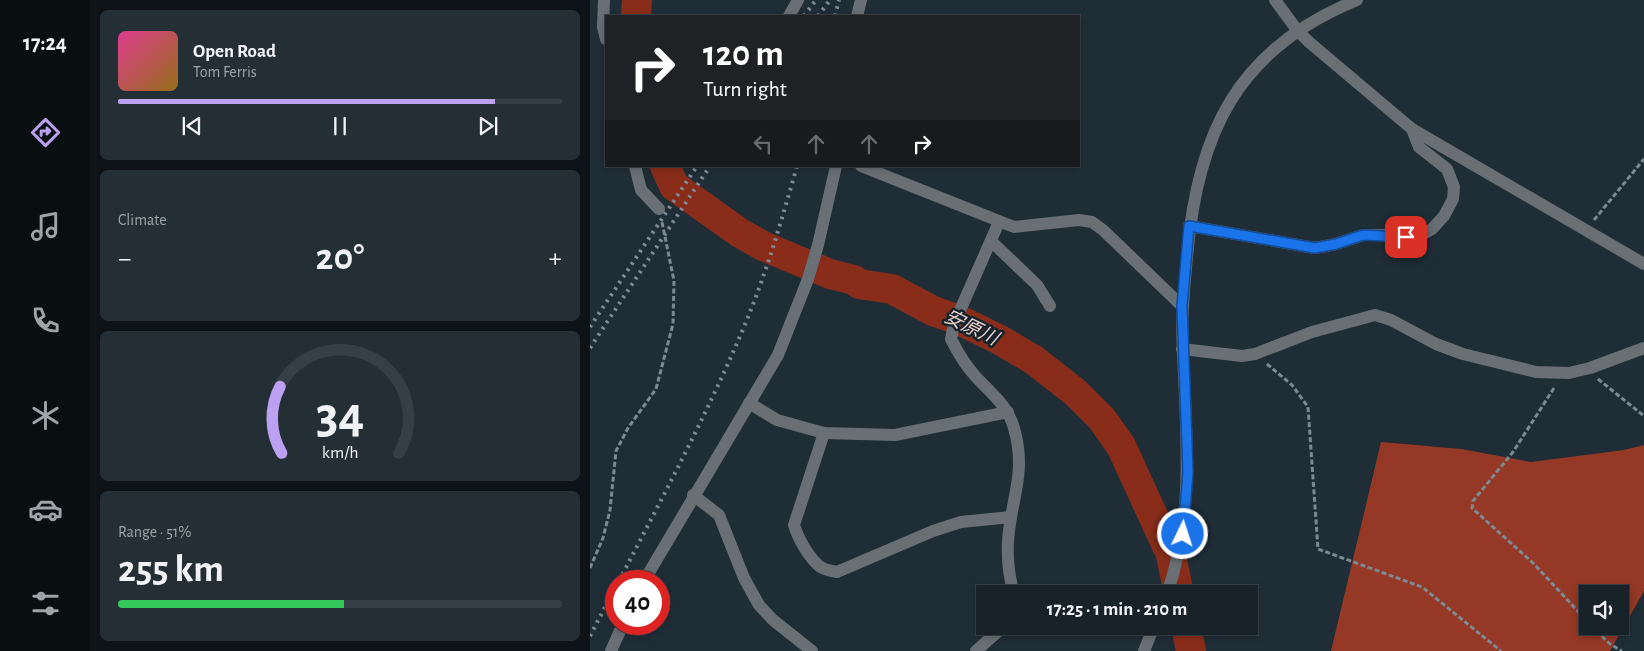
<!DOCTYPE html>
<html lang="en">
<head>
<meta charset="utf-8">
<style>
  body { margin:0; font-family:"Alegreya Sans","Noto Sans JP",sans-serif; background:#242f35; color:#f1f3f6; height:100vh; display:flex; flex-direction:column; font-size:19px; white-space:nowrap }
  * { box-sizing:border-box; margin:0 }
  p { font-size:16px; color:#9ea4a8 }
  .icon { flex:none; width:28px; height:28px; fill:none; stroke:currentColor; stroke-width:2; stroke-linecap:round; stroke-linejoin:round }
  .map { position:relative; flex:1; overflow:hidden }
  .details { display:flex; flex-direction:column; gap:10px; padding:10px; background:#0d1317; width:500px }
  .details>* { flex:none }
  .hud { position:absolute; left:15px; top:15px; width:475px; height:152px; border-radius:0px; box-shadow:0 2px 8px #0003,0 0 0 1px #363f46; background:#202124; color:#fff; overflow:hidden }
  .buttons { position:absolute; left:989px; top:585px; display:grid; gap:10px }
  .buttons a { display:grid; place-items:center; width:50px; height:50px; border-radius:0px; background:#172229; box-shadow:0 2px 8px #0003,0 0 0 1px #363f46; font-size:25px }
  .speed { position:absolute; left:15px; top:570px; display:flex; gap:10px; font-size:25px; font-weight:700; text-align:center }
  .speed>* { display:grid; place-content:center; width:65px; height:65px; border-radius:50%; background:#172229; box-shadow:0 2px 8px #0003,0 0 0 1px #363f46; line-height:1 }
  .speed .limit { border:8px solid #d22; background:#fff; color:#111 }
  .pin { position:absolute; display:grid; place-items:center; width:42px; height:42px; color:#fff; margin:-21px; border-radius:10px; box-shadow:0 2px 8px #0006 }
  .me { position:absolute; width:55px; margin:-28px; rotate:4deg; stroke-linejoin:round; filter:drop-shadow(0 0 4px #0008) }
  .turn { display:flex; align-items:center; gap:18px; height:105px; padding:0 15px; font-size:22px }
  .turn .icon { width:65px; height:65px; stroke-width:2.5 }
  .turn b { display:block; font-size:35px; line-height:42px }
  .lanes { display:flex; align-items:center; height:48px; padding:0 15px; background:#0003; justify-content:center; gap:25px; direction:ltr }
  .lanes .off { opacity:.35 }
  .big { font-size:38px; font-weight:700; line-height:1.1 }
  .details .card { flex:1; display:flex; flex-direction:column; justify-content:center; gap:8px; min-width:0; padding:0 18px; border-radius:8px; background:#242f35 }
  .details .dial { align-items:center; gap:0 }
  .dial svg { height:130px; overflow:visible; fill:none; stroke:#363f46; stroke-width:7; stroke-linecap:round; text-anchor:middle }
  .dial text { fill:#f1f3f6; stroke:none }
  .song { display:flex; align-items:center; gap:15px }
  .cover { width:60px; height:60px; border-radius:8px; background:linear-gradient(135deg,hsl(330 70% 55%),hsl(40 70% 35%)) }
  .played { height:5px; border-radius:2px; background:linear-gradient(90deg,#bca0f2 85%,#363f46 85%) }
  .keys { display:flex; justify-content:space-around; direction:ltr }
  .heat { display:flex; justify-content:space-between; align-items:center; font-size:28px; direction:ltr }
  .charge { height:8px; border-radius:4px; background:linear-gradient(90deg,#34c759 51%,#363f46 0) }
  .trip { position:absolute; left:386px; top:585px; width:282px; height:50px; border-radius:0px; background:#172229; box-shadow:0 2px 8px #0003,0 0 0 1px #363f46; font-weight:700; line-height:50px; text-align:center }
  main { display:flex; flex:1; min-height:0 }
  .dock { display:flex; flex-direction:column; width:90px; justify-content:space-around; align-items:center; background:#090e10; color:#9ea4a8 }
  .dock .icon { width:35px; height:35px }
  .dock .current { color:#bca0f2 }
  .dock b { font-size:22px; color:#f1f3f6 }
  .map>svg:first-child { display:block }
</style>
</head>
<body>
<main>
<nav class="dock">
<b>17:24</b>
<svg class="icon current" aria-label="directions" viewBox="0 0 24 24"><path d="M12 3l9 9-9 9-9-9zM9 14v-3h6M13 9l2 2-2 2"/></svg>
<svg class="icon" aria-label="music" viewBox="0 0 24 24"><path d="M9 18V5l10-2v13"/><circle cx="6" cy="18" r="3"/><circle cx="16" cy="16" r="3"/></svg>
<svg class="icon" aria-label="phone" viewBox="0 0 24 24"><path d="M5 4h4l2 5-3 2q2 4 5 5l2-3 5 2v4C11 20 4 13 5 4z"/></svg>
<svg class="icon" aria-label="climate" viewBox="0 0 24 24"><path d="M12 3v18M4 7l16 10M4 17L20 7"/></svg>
<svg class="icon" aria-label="car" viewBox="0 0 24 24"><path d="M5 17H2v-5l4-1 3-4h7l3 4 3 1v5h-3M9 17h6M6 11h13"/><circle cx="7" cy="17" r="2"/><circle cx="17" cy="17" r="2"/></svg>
<svg class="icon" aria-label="filters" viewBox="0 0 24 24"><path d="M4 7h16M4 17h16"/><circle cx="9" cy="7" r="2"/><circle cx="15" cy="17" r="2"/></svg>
</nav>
<section class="details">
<div class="card">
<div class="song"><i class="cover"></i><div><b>Open Road</b><p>Tom Ferris</p></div></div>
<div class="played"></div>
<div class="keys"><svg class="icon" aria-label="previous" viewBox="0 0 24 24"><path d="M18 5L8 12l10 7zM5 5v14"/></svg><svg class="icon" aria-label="pause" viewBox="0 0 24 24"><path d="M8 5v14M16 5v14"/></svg><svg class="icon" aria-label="next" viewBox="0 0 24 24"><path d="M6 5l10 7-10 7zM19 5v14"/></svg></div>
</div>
<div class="card"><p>Climate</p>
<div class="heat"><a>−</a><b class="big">20°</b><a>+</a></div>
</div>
<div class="card dial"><svg viewBox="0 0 100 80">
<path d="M14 69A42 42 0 1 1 86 69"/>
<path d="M14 69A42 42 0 0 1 13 28" stroke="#bca0f2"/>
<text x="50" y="56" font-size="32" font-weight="700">34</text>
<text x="50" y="72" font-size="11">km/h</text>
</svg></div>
<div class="card"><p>Range · 51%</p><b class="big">255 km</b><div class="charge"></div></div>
</section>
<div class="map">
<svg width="1054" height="651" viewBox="0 0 1054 651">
  <rect width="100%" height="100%" fill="#1f2d37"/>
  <!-- forest -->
  <path fill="#953825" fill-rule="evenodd" d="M791,442l80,7 70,13 93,-12 20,-5v146l-34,60h-279zM998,594h32v32h-32z"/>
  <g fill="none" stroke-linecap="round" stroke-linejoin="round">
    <!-- river -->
    <g stroke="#892d1a" stroke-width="30">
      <polyline points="46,16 47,0"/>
      <polyline points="75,166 84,186 150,233 173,246 240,274 264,280 269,284 302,289 343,311 369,320 410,340 444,360 486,393 512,419 531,446 577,546 579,546 589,594"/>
      <polyline points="596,626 601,651"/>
    </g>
    <!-- path -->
    <g stroke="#7e8a93" stroke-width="3" stroke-dasharray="5 2.5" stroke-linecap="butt">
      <polyline points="1004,220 1054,159"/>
      <polyline points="677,364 702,385 718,407 728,549 832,587 911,651"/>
      <polyline points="1008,379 1054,416"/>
      <polyline points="964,388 923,452 883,501 882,508 943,563 998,622"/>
      <polyline points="0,568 13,538 20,510 26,451 38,428 66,389 83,324 84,281 72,222"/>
      <polyline points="1001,626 1020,644 1032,651"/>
    </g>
    <!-- minor -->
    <g stroke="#687075" stroke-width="12">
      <polyline points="14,0 13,27 16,39"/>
      <polyline points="685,0 707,30 719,42 822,129 1054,264"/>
      <polyline points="199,16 208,0"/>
      <polyline points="45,166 51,190 69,209"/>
      <polyline points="271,166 424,227 489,220 502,222 513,230 592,306"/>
      <path d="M409,222l-45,102 -3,15c7,14 15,27 25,38 16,17 32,29 38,51 13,46 -3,69 -6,113 -1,18 1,36 6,53"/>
      <polyline points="599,226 725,248 746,244 773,235 831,235 842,229 854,216 863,199 864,187 857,169 829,147 822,129"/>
      <polyline points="401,241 447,285 460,306"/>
      <polyline points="592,349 652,356 665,354 722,332 785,315 801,320 846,344 873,354 946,372 979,373 1000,368 1054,348"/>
      <polyline points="159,403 187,420 234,433 305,435 418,412"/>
      <path d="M234,433l-30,92c4,13 14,31 24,40 5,5 13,6 19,7l96,-41 28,-9 50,-5"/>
      <polyline points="386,651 414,626"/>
    </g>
    <!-- tertiary -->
    <g stroke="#687075" stroke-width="12">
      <polyline points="267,16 271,0"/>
      <polyline points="103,495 129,515 154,578 169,605 183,620 222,651"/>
      <polyline points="54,581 188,355 218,279 228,245 246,166"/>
      <path d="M577,594c28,-81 19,-159 16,-243 -2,-32 1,-63 4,-94 10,-123 50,-208 170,-257"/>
      <polyline points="21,651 33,624"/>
      <polyline points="554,651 564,626"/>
    </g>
    <!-- rail -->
    <g stroke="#808b94" stroke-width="4" stroke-dasharray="2.5 5" stroke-linecap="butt">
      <polyline points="214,16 226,0"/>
      <polyline points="228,16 240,0"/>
      <polyline points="245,16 249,0"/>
      <polyline points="0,327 107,166"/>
      <polyline points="0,348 120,166"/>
      <path d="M29,581c44,-85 90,-170 127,-259 21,-51 36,-103 51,-156"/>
      <polyline points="0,636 26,586"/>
    </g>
  </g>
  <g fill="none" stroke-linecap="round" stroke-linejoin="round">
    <defs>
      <polyline id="route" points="593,534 598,472 592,306 599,226 725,248 746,244 773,235 816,237"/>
    </defs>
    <!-- route casing -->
    <use href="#route" stroke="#114b97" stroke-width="12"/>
    <!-- route -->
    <use href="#route" stroke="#1a73e8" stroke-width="9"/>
  </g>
  <g text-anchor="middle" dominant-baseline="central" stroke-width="5" stroke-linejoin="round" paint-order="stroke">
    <!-- water labels -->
    <g font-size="19" font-style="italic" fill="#edd2cb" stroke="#15232d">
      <text transform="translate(381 328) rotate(26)">安原川</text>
    </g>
  </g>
</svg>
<div class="buttons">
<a><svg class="icon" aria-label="sound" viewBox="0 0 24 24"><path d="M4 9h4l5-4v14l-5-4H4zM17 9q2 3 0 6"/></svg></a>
</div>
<div class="speed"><div class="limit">40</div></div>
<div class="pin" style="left:816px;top:237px;background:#d93025"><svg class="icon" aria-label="arrive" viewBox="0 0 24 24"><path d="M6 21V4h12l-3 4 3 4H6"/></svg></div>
<svg class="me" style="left:593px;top:534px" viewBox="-20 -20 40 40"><circle r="17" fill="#1a73e8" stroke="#fff" stroke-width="3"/><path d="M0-11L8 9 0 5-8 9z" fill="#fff"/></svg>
<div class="trip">17:25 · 1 min · 210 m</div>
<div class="hud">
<div class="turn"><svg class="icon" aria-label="right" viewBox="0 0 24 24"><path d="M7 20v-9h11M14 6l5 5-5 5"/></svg><div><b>120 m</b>Turn right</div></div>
<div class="lanes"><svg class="icon off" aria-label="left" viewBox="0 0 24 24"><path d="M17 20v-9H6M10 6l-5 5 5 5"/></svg><svg class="icon off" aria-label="ahead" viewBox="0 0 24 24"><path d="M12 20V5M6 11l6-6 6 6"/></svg><svg class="icon off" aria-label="ahead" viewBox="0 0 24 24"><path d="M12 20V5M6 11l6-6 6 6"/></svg><svg class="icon" aria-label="right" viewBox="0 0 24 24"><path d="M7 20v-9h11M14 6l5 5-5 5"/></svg></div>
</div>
</div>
</main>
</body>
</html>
